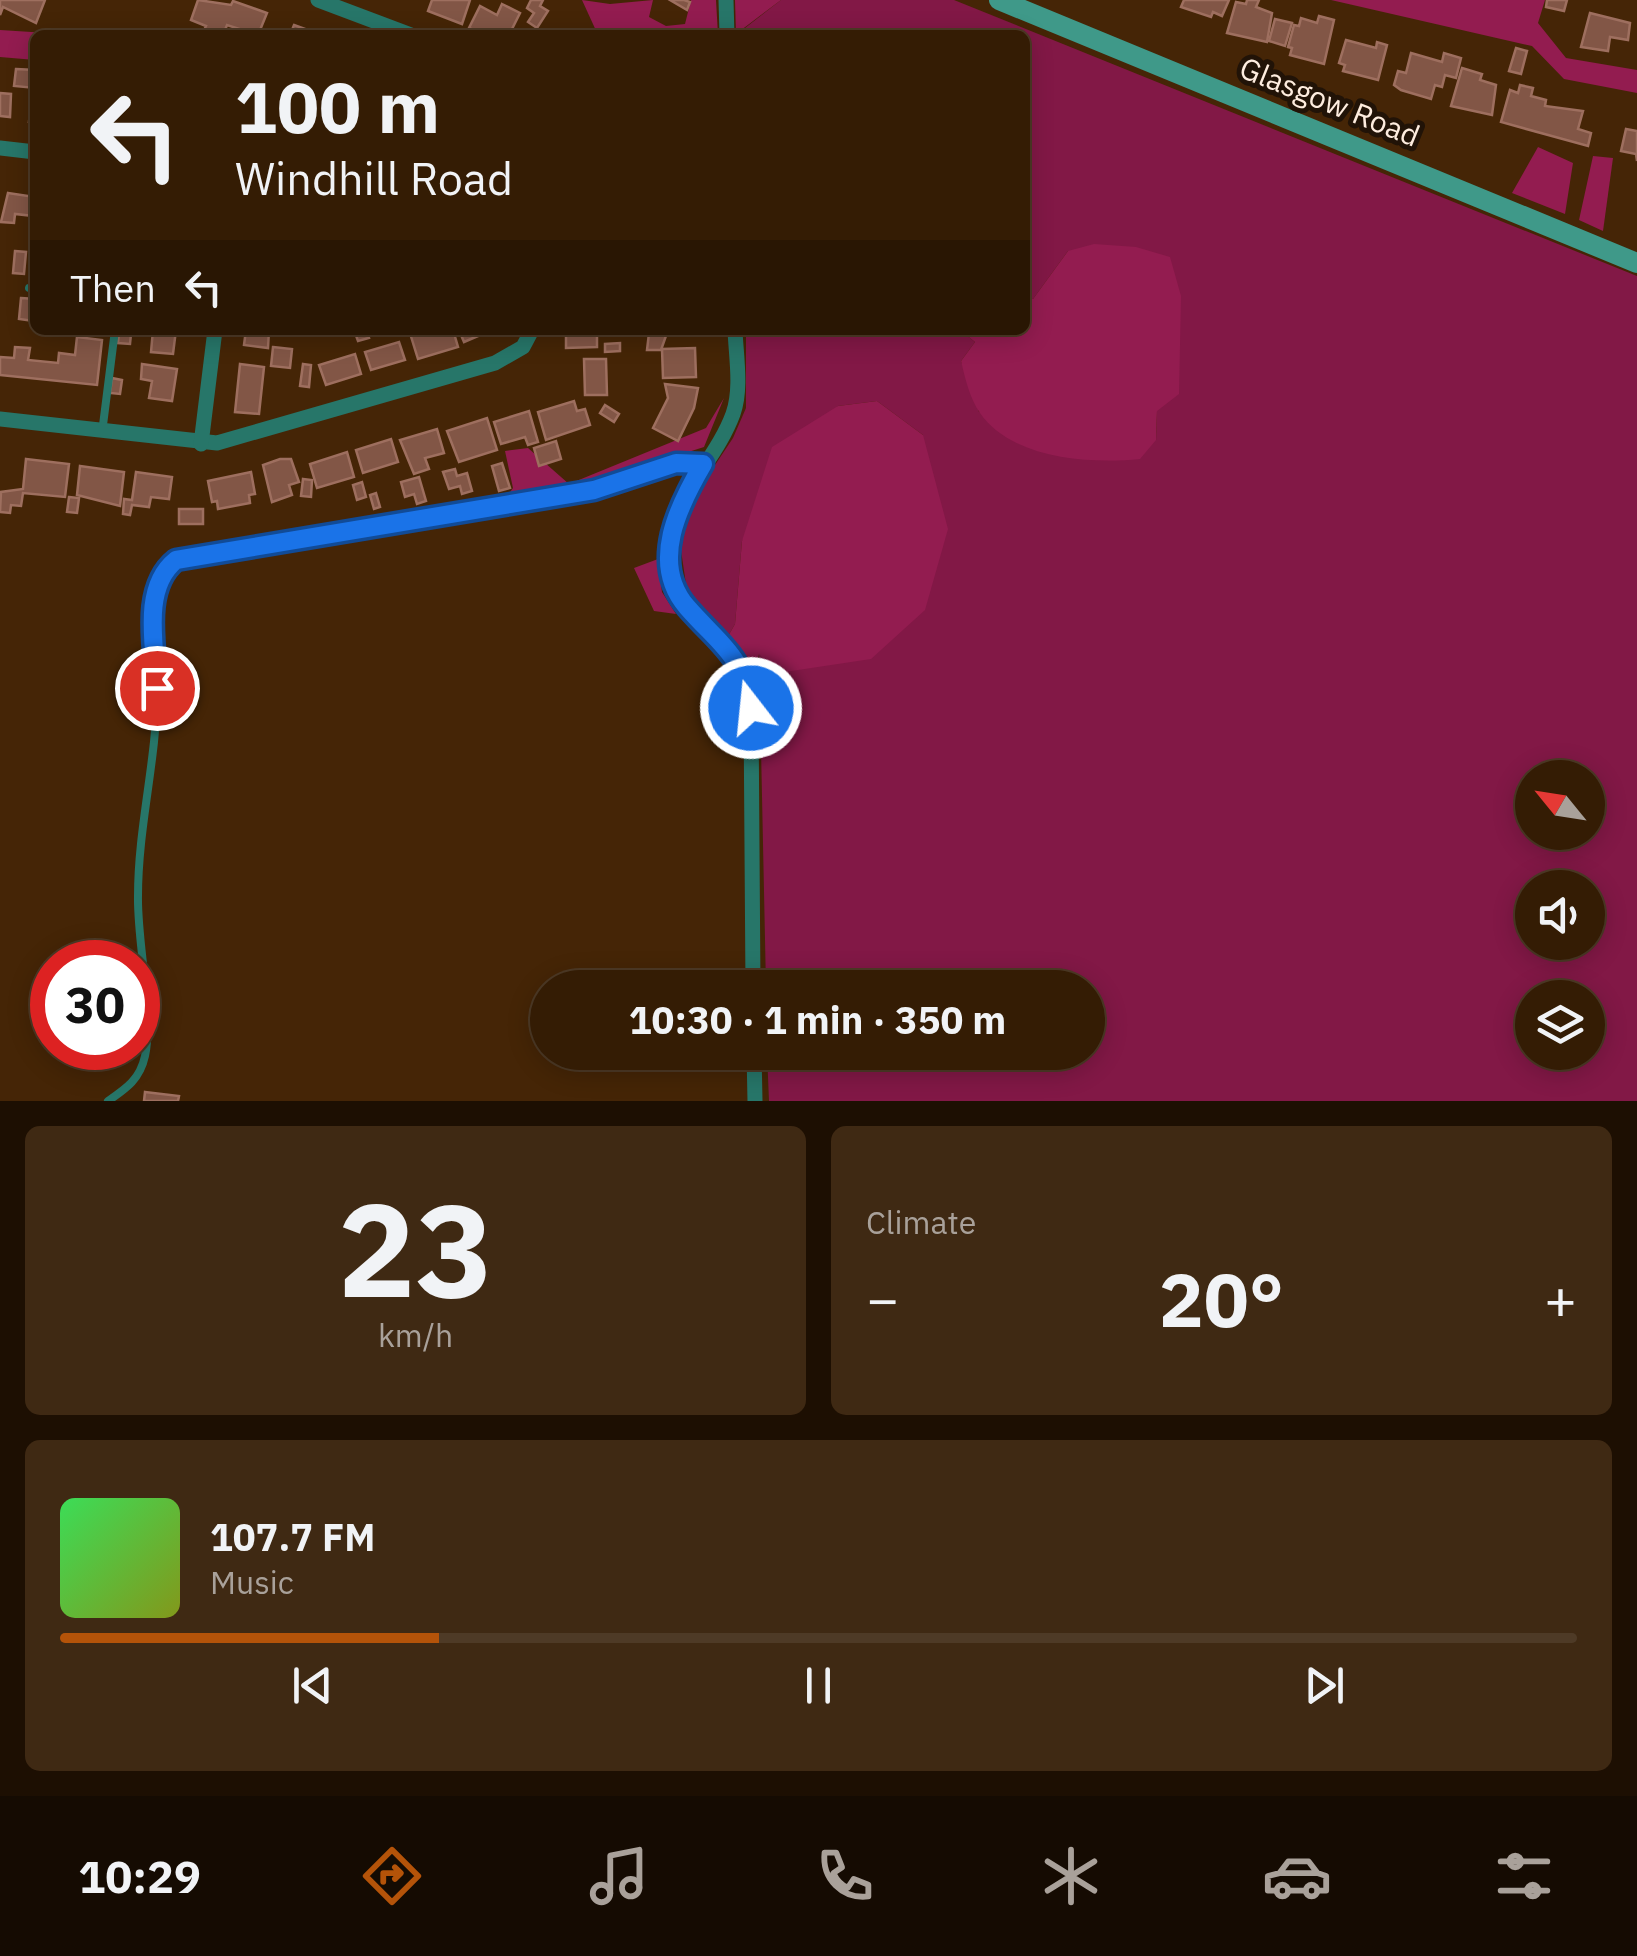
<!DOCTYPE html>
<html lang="en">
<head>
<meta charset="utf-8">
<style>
  body { margin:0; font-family:"IBM Plex Sans",sans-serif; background:#3f2913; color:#f1f3f6; height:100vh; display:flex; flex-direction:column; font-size:38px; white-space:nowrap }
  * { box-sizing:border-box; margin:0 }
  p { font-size:32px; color:#a9a19a }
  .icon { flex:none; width:55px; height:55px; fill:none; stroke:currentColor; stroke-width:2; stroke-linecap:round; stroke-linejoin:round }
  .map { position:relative; height:1101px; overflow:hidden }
  .side { display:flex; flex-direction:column; gap:25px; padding:25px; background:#1d0f02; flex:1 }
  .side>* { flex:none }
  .guide { position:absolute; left:30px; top:30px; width:1000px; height:305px; border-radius:15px; box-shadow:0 5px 25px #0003,0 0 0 2px #4e3a26; background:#341c04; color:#f1f3f6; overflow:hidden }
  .needle { width:65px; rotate:300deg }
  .tools { position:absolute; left:1515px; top:760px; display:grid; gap:20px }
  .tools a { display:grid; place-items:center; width:90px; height:90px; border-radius:50%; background:#341c04; box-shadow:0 5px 25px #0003,0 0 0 2px #4e3a26; font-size:50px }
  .speed { position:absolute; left:30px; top:940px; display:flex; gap:20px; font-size:50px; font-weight:700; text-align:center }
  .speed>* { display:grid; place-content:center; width:130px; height:130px; border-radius:50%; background:#341c04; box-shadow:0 5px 25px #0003,0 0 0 2px #4e3a26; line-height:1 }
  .speed .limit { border:15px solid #d22; background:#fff; color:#111 }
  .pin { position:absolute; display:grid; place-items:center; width:85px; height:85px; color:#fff; margin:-42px; border:5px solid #fff; border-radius:50%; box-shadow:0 2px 10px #0007 }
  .me { position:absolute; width:110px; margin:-55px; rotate:344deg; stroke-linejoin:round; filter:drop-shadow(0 0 8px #0008) }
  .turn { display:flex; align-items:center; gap:35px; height:210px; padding:0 40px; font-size:45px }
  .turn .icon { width:130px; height:130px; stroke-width:2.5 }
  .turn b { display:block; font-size:70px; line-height:85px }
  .then { display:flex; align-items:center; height:95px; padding:0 40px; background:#0003; gap:20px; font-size:38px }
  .big { font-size:75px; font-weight:700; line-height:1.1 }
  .side .card { flex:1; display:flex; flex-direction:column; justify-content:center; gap:15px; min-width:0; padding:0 35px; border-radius:15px; background:#3f2913 }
  .side .dial { align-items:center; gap:0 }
  .dial b { font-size:130px; line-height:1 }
  .song { display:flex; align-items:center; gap:30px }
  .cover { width:120px; height:120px; border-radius:15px; background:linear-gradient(135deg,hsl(130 70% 55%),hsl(70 70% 35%)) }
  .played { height:10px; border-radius:5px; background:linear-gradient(90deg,#b45309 25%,#4e3a26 25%) }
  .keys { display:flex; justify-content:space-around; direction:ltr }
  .heat { display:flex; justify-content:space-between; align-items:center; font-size:55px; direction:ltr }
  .side .tiles { flex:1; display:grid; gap:25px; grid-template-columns:1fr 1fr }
  .card:last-child { grid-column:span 2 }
  .trip { position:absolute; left:530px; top:970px; width:575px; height:100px; border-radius:50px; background:#341c04; box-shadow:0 5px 25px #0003,0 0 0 2px #4e3a26; font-weight:700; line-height:100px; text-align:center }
  .menu { display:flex; height:160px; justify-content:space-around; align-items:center; background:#150b02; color:#a9a19a }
  .menu .icon { width:70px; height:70px }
  .menu .selected { color:#b45309 }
  .menu b { font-size:45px; color:#f1f3f6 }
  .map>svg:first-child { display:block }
</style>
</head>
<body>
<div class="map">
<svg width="1637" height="1101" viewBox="0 0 1637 1101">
  <rect width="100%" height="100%" fill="#452506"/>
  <!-- green -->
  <path fill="#821846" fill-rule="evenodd" d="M781,0h173l683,276v825h-868l-2,-48 321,-1v-64l-322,-1 -7,-334 164,-218 -46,-34 -39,5 -96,135 -7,83 -8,14 -40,-47 -9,-61 9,-23 46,-69 13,-30v-78h214l15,12 -14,19 18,51 177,28 1,-29 -89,-160 -35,48 -8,-1v-263h-289zM1532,778h56v54h-56zM1532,888h56v54h-56zM1532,998h56v54h-56z"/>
  <!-- forest -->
  <g fill="#931c50">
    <polygon points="582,0 610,4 653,0 649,17 666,26 685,24 691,0 716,0 718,35 598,35"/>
    <polygon points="735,0 781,0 736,34"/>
    <polygon points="1331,0 1545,0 1538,23 1566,58 1637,70 1637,93 1564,79 1532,46"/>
    <polygon points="0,30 79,35 35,35 35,60 0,57"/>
    <polygon points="1538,147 1573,163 1565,214 1512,193"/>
    <polygon points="1593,156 1613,158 1603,231 1579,220"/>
    <path d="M1094,244l42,3 34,10 11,39 -2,98 -22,17 -1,29 -16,19c-51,5 -128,0 -160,-46 -10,-14 -15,-35 -19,-52l14,-19 -15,-12h65v-32l8,1 35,-48z"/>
    <polygon points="724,398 704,447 582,486 506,498 513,488 505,451 528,448 569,484 706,428"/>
    <polygon points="877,401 923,435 948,529 925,610 871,659 778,673 759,654 756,669 727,638 735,624 742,541 772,447 838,406"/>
    <polygon points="658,559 662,592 676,614 654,611 634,568"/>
  </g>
  <!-- building -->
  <g fill="#825646" stroke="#9e6f5f" stroke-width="2.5">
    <polygon points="0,0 45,0 36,23 3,7 0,15"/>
    <polygon points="198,0 231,5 233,1 267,13 258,35 227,25 223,35 202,35 206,26 191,20"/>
    <polygon points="432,0 470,0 462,24 428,11"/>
    <polygon points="531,0 543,0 540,6 548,11 537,28 528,22 534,13 527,8"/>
    <polygon points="670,0 684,0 690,2 687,10"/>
    <polygon points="1184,0 1229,0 1222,16 1213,12 1211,17 1181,7"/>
    <polygon points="1247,0 1259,0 1256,7 1272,13 1267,42 1227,33 1236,2 1246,4"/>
    <polygon points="1547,0 1567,0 1564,11 1546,7"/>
    <polygon points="502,4 520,13 509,35 484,35 469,28 480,6 497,15"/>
    <polygon points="1590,13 1630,23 1628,40 1610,37 1608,51 1581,47"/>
    <polygon points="1319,16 1334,20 1324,64 1290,55 1292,48 1288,47 1294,25 1299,26 1301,18 1317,23"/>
    <polygon points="1275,19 1292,23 1285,46 1269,41"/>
    <polygon points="294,25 316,33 315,35 290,35"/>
    <polygon points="1346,40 1376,48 1377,42 1387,45 1378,80 1343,71 1345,65 1339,63"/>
    <polygon points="1516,48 1527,51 1521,74 1509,71"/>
    <polygon points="1411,53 1442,62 1444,53 1461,58 1456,78 1445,75 1442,87 1435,85 1431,99 1401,90 1394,85 1398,71 1406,73"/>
    <polygon points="1462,68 1482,74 1480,80 1496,85 1492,115 1451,106"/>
    <polygon points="16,69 35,70 35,88 14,86"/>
    <polygon points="1520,85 1533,88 1531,96 1546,100 1545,106 1583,111 1578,129 1591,133 1588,146 1501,122 1510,90 1518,93"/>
    <polygon points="32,89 35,89 35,123 29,122"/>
    <polygon points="0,93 11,94 10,117 0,116"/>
    <polygon points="1626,129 1637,131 1637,161 1636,154 1621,151"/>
    <polygon points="8,193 35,197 35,228 33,216 15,214 14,223 1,222"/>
    <polygon points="15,251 26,252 24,274 13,273"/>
    <polygon points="21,298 35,299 34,321 19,319"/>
    <polygon points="153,330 176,330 173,354 151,352"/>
    <polygon points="246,330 269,330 268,348 244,345"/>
    <polygon points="354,330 366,330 369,338 358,341"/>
    <polygon points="409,330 453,330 458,347 418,359"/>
    <polygon points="459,330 492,330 464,342"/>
    <polygon points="566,330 597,330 597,347 566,348"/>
    <polygon points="673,330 702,330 702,333 673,334"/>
    <polygon points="119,332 131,334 130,344 118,343"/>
    <polygon points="649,333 667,333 661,350 647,350"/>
    <polygon points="77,337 102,340 97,385 0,375 0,357 14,358 15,347 30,348 28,360 58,363 59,353 75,355"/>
    <polygon points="399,342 405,360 371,370 365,352"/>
    <polygon points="620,343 620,351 605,352 605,344"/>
    <polygon points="273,347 292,349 290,368 271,366"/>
    <polygon points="695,348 696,377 663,378 662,349"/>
    <polygon points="355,354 361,374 326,385 319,365"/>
    <polygon points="584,359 606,359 607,395 585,395"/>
    <polygon points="142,364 177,369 172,401 149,398 152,381 141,379"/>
    <polygon points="240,364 264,367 259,414 235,412"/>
    <polygon points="303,364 311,365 309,387 300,386"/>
    <polygon points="112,378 122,380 120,394 110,393"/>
    <polygon points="665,384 698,388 694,408 678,441 653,428 668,398"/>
    <polygon points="574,401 577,411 585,409 590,425 546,440 538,412"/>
    <polygon points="605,405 619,414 614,422 600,413"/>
    <polygon points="529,411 538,442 528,445 525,437 501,444 494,422"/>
    <polygon points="487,418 497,450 459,462 447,431"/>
    <polygon points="437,429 444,453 425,458 429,469 414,474 400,440"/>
    <polygon points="391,439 398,462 363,473 356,450"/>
    <polygon points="556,441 561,459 539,466 534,448"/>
    <polygon points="347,452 354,477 317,488 310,464"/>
    <polygon points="26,459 69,464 65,497 23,493 21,506 11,505 10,513 0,512 1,492 23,489"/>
    <polygon points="280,459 291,459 299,482 289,485 292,495 272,502 263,465"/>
    <polygon points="502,463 510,488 499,491 492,466"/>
    <polygon points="80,466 124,472 120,506 77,495"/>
    <polygon points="455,469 457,476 467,473 472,491 462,494 460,486 449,489 443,472"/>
    <polygon points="136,472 172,477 169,499 151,497 149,507 132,505 130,515 123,514 124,499 132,500"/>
    <polygon points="251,472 255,494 249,495 250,503 218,509 217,501 212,502 208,481"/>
    <polygon points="419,477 426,501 417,504 414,494 405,497 401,482"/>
    <polygon points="303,479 312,480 311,497 301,496"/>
    <polygon points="362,482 366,497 357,500 353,485"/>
    <polygon points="376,493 380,507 374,509 370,495"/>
    <polygon points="69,497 79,498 77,513 67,512"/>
    <rect x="179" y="509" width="24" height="15"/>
    <polygon points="145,1092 179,1096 178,1101 144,1101"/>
  </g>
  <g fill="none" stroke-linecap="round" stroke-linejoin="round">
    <!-- lane -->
    <g stroke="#277669" stroke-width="8">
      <polyline points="29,288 35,289"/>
      <polyline points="102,433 115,330"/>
      <path d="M108,1101c19,-13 32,-22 37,-45 9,-43 -8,-113 -7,-160 0,-70 19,-137 19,-206 0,-34 -15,-90 7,-120 11,-16 39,-16 56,-19l373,-62 83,-26 27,1"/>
    </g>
    <!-- street -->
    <g stroke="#277669" stroke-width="15">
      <polyline points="318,0 411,35"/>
      <polyline points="726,0 727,35"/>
      <polyline points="0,148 35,152"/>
      <path d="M735,330c1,26 7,59 -2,84 -20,54 -70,88 -62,152 5,44 43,57 65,91 10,16 13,32 15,51l2,280"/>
      <polyline points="0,419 217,443 495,363 523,347 532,330"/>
      <polyline points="201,444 215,330"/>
      <polyline points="754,1052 755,1101"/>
    </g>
    <!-- secondary -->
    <polyline stroke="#3f9989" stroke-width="20" points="999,0 1637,263"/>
  </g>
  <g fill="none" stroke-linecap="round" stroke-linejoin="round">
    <defs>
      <path id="route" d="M157,688c-2,-41 -16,-100 19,-128l418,-70 82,-27 27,1c-24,41 -54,99 -16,143 33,38 56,47 64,101"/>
    </defs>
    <!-- route casing -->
    <use href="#route" stroke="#114b97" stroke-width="25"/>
    <!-- route -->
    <use href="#route" stroke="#1a73e8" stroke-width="18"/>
  </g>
  <g text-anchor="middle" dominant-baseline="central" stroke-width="10" stroke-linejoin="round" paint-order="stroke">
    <!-- street labels -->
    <g font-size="30" fill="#feeddf" stroke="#211307">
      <text transform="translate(1330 101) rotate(22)">Glasgow Road</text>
    </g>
  </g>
</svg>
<div class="tools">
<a><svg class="needle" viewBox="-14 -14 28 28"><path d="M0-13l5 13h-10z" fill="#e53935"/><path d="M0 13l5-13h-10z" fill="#a9a19a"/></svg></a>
<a><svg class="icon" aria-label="sound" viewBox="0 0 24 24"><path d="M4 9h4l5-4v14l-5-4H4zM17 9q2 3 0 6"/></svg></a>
<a><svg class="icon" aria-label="layers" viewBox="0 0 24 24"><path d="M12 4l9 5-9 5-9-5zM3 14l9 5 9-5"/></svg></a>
</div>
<div class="speed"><div class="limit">30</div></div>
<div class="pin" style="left:157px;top:688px;background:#d93025"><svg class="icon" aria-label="arrive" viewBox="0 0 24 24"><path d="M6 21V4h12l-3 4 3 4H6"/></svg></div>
<svg class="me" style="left:751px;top:708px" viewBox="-20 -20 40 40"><circle r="17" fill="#1a73e8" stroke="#fff" stroke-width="3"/><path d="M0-11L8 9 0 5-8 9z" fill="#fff"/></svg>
<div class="trip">10:30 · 1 min · 350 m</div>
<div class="guide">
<div class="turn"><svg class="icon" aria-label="left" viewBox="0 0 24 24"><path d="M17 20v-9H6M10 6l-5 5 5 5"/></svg><div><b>100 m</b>Windhill Road</div></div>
<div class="then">Then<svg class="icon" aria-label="left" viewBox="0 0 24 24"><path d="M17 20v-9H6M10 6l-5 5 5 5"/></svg></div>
</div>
</div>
<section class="side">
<div class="tiles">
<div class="card dial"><b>23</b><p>km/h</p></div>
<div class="card"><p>Climate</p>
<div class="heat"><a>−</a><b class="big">20°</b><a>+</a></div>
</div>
<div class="card">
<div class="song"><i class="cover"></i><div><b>107.7 FM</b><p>Music</p></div></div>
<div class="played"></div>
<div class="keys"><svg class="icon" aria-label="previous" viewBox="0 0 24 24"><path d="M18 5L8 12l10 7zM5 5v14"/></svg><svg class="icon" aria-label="pause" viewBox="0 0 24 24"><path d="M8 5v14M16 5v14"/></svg><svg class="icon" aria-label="next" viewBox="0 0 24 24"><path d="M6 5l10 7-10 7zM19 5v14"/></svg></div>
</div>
</div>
</section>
<nav class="menu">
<b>10:29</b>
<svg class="icon selected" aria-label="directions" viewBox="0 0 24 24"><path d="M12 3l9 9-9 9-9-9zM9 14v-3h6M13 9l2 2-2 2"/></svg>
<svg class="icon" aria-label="music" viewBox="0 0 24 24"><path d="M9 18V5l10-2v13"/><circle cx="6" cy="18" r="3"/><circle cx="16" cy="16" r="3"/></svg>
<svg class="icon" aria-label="phone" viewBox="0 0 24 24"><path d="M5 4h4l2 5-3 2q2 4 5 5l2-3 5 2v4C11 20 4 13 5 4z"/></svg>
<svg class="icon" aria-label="climate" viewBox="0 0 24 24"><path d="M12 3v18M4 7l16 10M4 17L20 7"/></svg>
<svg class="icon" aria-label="car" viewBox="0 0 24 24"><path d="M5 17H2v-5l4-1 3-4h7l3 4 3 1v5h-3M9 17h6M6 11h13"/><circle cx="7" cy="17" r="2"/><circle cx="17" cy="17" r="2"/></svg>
<svg class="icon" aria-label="filters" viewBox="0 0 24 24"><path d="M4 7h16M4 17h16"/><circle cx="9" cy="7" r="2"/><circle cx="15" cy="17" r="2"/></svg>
</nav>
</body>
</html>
